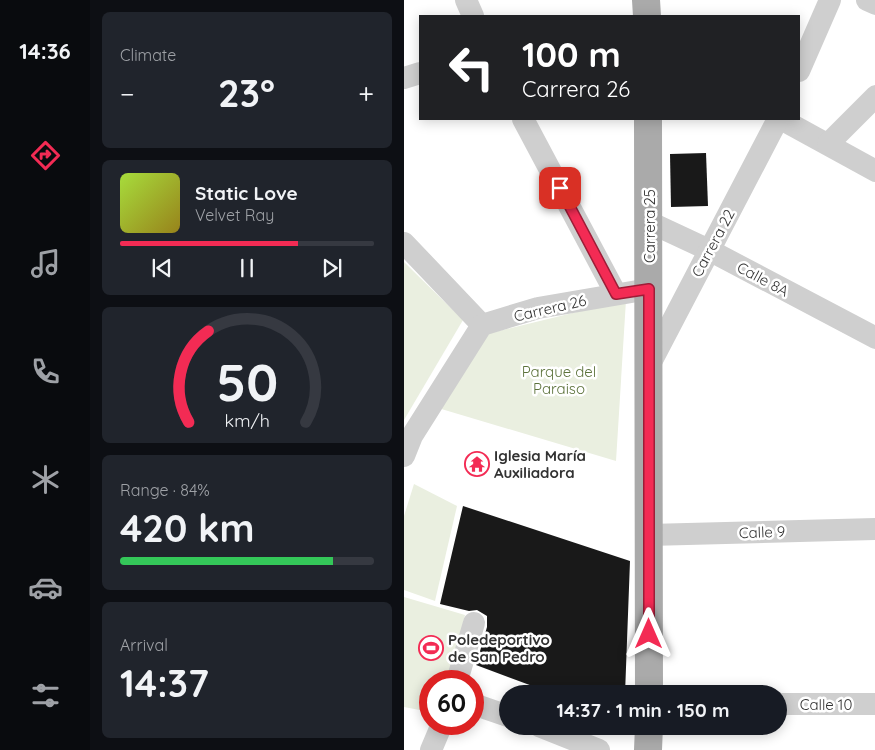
<!DOCTYPE html>
<html lang="en">
<head>
<meta charset="utf-8">
<style>
  body { margin:0; font-family:Quicksand,sans-serif; background:#20242c; color:#f1f3f6; height:100vh; display:flex; flex-direction:column; font-size:19px; white-space:nowrap }
  * { box-sizing:border-box; margin:0 }
  p { font-size:16px; color:#9ea1a6 }
  .icon { flex:none; width:28px; height:28px; fill:none; stroke:currentColor; stroke-width:2; stroke-linecap:round; stroke-linejoin:round }
  .map { position:relative; flex:1; overflow:hidden }
  .sheet { display:flex; flex-direction:column; gap:12px; padding:12px; background:#0d0f14; width:314px }
  .sheet>* { flex:none }
  .guide { position:absolute; left:15px; top:15px; width:381px; height:105px; border-radius:0px; box-shadow:0 2px 12px #0003; background:#202124; color:#fff; overflow:hidden }
  .speed { position:absolute; left:15px; top:670px; display:flex; gap:10px; font-size:25px; font-weight:700; text-align:center }
  .speed>* { display:grid; place-content:center; width:65px; height:65px; border-radius:50%; background:#171b24; box-shadow:0 2px 12px #0003; line-height:1 }
  .speed .limit { border:8px solid #d22; background:#fff; color:#111 }
  .pin { position:absolute; display:grid; place-items:center; width:42px; height:42px; color:#fff; margin:-21px; border-radius:10px; box-shadow:0 2px 8px #0006 }
  .me { position:absolute; width:55px; margin:-28px; rotate:0deg; stroke-linejoin:round; filter:drop-shadow(0 0 4px #0008) }
  .turn { display:flex; align-items:center; gap:18px; height:105px; padding:0 20px; font-size:22px }
  .turn .icon { width:65px; height:65px; stroke-width:2.5 }
  .turn b { display:block; font-size:35px; line-height:42px }
  .big { font-size:38px; font-weight:800; line-height:1.1 }
  .sheet .tile { flex:1; display:flex; flex-direction:column; justify-content:center; gap:8px; min-width:0; padding:0 18px; border-radius:8px; background:#20242c }
  .sheet .dial { align-items:center; gap:0 }
  .dial svg { height:130px; overflow:visible; fill:none; stroke:#363941; stroke-width:7; stroke-linecap:round; text-anchor:middle }
  .dial text { fill:#f1f3f6; stroke:none }
  .song { display:flex; align-items:center; gap:15px }
  .cover { width:60px; height:60px; border-radius:8px; background:linear-gradient(135deg,hsl(80 70% 55%),hsl(50 70% 35%)) }
  .played { height:5px; border-radius:2px; background:linear-gradient(90deg,#f32b54 70%,#363941 70%) }
  .keys { display:flex; justify-content:space-around; direction:ltr }
  .heat { display:flex; justify-content:space-between; align-items:center; font-size:28px; direction:ltr }
  .charge { height:8px; border-radius:4px; background:linear-gradient(90deg,#34c759 84%,#363941 0) }
  .trip { position:absolute; left:95px; top:685px; width:288px; height:50px; border-radius:25px; background:#171b24; box-shadow:0 2px 12px #0003; font-weight:800; line-height:50px; text-align:center }
  main { display:flex; flex:1; min-height:0 }
  .tabs { display:flex; flex-direction:column; width:90px; justify-content:space-around; align-items:center; background:#090b0e; color:#9ea1a6 }
  .tabs .icon { width:35px; height:35px }
  .tabs .active { color:#f32b54 }
  .tabs b { font-size:22px; color:#f1f3f6 }
  .map>svg:first-child { display:block }
</style>
</head>
<body>
<main>
<nav class="tabs">
<b>14:36</b>
<svg class="icon active" aria-label="directions" viewBox="0 0 24 24"><path d="M12 3l9 9-9 9-9-9zM9 14v-3h6M13 9l2 2-2 2"/></svg>
<svg class="icon" aria-label="music" viewBox="0 0 24 24"><path d="M9 18V5l10-2v13"/><circle cx="6" cy="18" r="3"/><circle cx="16" cy="16" r="3"/></svg>
<svg class="icon" aria-label="phone" viewBox="0 0 24 24"><path d="M5 4h4l2 5-3 2q2 4 5 5l2-3 5 2v4C11 20 4 13 5 4z"/></svg>
<svg class="icon" aria-label="climate" viewBox="0 0 24 24"><path d="M12 3v18M4 7l16 10M4 17L20 7"/></svg>
<svg class="icon" aria-label="car" viewBox="0 0 24 24"><path d="M5 17H2v-5l4-1 3-4h7l3 4 3 1v5h-3M9 17h6M6 11h13"/><circle cx="7" cy="17" r="2"/><circle cx="17" cy="17" r="2"/></svg>
<svg class="icon" aria-label="filters" viewBox="0 0 24 24"><path d="M4 7h16M4 17h16"/><circle cx="9" cy="7" r="2"/><circle cx="15" cy="17" r="2"/></svg>
</nav>
<section class="sheet">
<div class="tile"><p>Climate</p>
<div class="heat"><a>−</a><b class="big">23°</b><a>+</a></div>
</div>
<div class="tile">
<div class="song"><i class="cover"></i><div><b>Static Love</b><p>Velvet Ray</p></div></div>
<div class="played"></div>
<div class="keys"><svg class="icon" aria-label="previous" viewBox="0 0 24 24"><path d="M18 5L8 12l10 7zM5 5v14"/></svg><svg class="icon" aria-label="pause" viewBox="0 0 24 24"><path d="M8 5v14M16 5v14"/></svg><svg class="icon" aria-label="next" viewBox="0 0 24 24"><path d="M6 5l10 7-10 7zM19 5v14"/></svg></div>
</div>
<div class="tile dial"><svg viewBox="0 0 100 80">
<path d="M14 69A42 42 0 1 1 86 69"/>
<path d="M14 69A42 42 0 0 1 26 13" stroke="#f32b54"/>
<text x="50" y="56" font-size="32" font-weight="700">50</text>
<text x="50" y="72" font-size="11">km/h</text>
</svg></div>
<div class="tile"><p>Range · 84%</p><b class="big">420 km</b><div class="charge"></div></div>
<div class="tile"><p>Arrival</p><b class="big">14:37</b></div>
</section>
<div class="map">
<svg width="472" height="750" viewBox="0 0 472 750">
  <rect width="100%" height="100%" fill="#fff"/>
  <!-- green -->
  <g fill="#eaefe0">
    <polygon points="0,262 59,320 0,420"/>
    <polygon points="222,300 212,461 34,408 82,334"/>
    <polygon points="10,484 53,506 31,601 0,590 0,516"/>
    <polygon points="0,597 61,615 45,681 26,681 26,712 0,707"/>
  </g>
  <!-- building -->
  <g fill="#191919">
    <polygon points="302,153 304,206 267,207 266,154"/>
    <polygon points="59,506 226,561 221,694 150,694 72,665 83,627 83,616 73,610 65,611 36,604"/>
  </g>
  <g fill="none" stroke-linecap="round" stroke-linejoin="round">
    <!-- minor -->
    <g stroke="#cfcfcf" stroke-width="22">
      <polyline points="62,0 69,16"/>
      <polyline points="463,0 472,4"/>
      <polyline points="395,71 426,0"/>
      <polyline points="0,78 16,73"/>
      <polyline points="119,119 212,294"/>
      <polyline points="377,119 472,171"/>
      <polyline points="424,144 472,96"/>
      <polyline points="245,222 305,250 472,338"/>
      <polyline points="0,243 78,325"/>
      <polyline points="245,366 374,119"/>
      <polyline points="0,456 8,436 78,325 134,308 245,289"/>
      <polyline points="245,535 472,529"/>
      <polyline points="53,681 70,623"/>
      <polyline points="69,704 104,716"/>
      <polyline points="374,704 472,704"/>
      <polyline points="135,726 195,750"/>
      <polyline points="27,750 38,724"/>
    </g>
    <!-- primary -->
    <g stroke="#aaa" stroke-width="28">
      <polyline points="242,0 243,16"/>
      <polyline points="244,119 245,694"/>
      <polyline points="244,750 245,726"/>
    </g>
  </g>
  <g fill="none" stroke-linecap="round" stroke-linejoin="round">
    <defs>
      <polyline id="route" points="156,188 212,294 245,289 245,634"/>
    </defs>
    <!-- route casing -->
    <use href="#route" stroke="#9e1c37" stroke-width="12"/>
    <!-- route -->
    <use href="#route" stroke="#f32b54" stroke-width="9"/>
  </g>
  <!-- icons -->
  <defs>
    <symbol id="temple-ring" viewBox="-11 -11 22 22"><circle r="9.5" fill="#fff" stroke="#f32b54" stroke-width="1.5"/><path d="M0-6L5-2H3V0L6.5 2.5H4V6H1.5V3h-3V6H-4V2.5H-6.5L-3 0V-2H-5Z" fill="#f32b54"/></symbol>
    <symbol id="stadium-ring" viewBox="-11 -11 22 22"><circle r="9.5" fill="#fff" stroke="#f32b54" stroke-width="1.5"/><path d="M0-5a6.5 5 0 1 0 0 10a6.5 5 0 1 0 0-10ZM-3.5-1.8h7v3.6h-7Z" fill="#f32b54"/></symbol>
  </defs>
  <g fill-rule="evenodd">
    <use href="#temple-ring" x="59" y="450" width="28" height="28"/>
    <use href="#stadium-ring" x="13" y="634" width="28" height="28"/>
  </g>
  <g text-anchor="middle" dominant-baseline="central" stroke-width="5" stroke-linejoin="round" paint-order="stroke">
    <!-- street labels -->
    <g font-size="15" fill="#323232" stroke="#fff">
      <text transform="translate(245 226) rotate(-90)">Carrera 25</text>
      <text transform="translate(309 243) rotate(-62)">Carrera 22</text>
      <text transform="translate(359 279) rotate(28)">Calle 8A</text>
      <text transform="translate(146 308) rotate(-13)">Carrera 26</text>
      <text transform="translate(358 532) rotate(-2)">Calle 9</text>
      <text x="422" y="704">Calle 10</text>
    </g>
    <!-- park labels -->
    <g font-size="15" fill="#5c723b" stroke="#fff">
      <text x="155" y="371">Parque del<tspan x="155" dy="17">Paraiso</tspan></text>
    </g>
    <!-- poi labels -->
    <g font-size="15" font-weight="bold" fill="#323232" stroke="#fff" text-anchor="start">
      <text x="90" y="455">Iglesia María<tspan x="90" dy="17">Auxiliadora</tspan></text>
      <text x="44" y="639">Poledeportivo<tspan x="44" dy="17">de San Pedro</tspan></text>
    </g>
  </g>
</svg>
<div class="speed"><div class="limit">60</div></div>
<div class="pin" style="left:156px;top:188px;background:#d93025"><svg class="icon" aria-label="arrive" viewBox="0 0 24 24"><path d="M6 21V4h12l-3 4 3 4H6"/></svg></div>
<svg class="me" style="left:245px;top:634px" viewBox="-20 -20 40 40"><path d="M0-17L14 15 0 8-14 15z" fill="#f32b54" stroke="#fff" stroke-width="4"/></svg>
<div class="trip">14:37 · 1 min · 150 m</div>
<div class="guide">
<div class="turn"><svg class="icon" aria-label="left" viewBox="0 0 24 24"><path d="M17 20v-9H6M10 6l-5 5 5 5"/></svg><div><b>100 m</b>Carrera 26</div></div>
</div>
</div>
</main>
</body>
</html>
